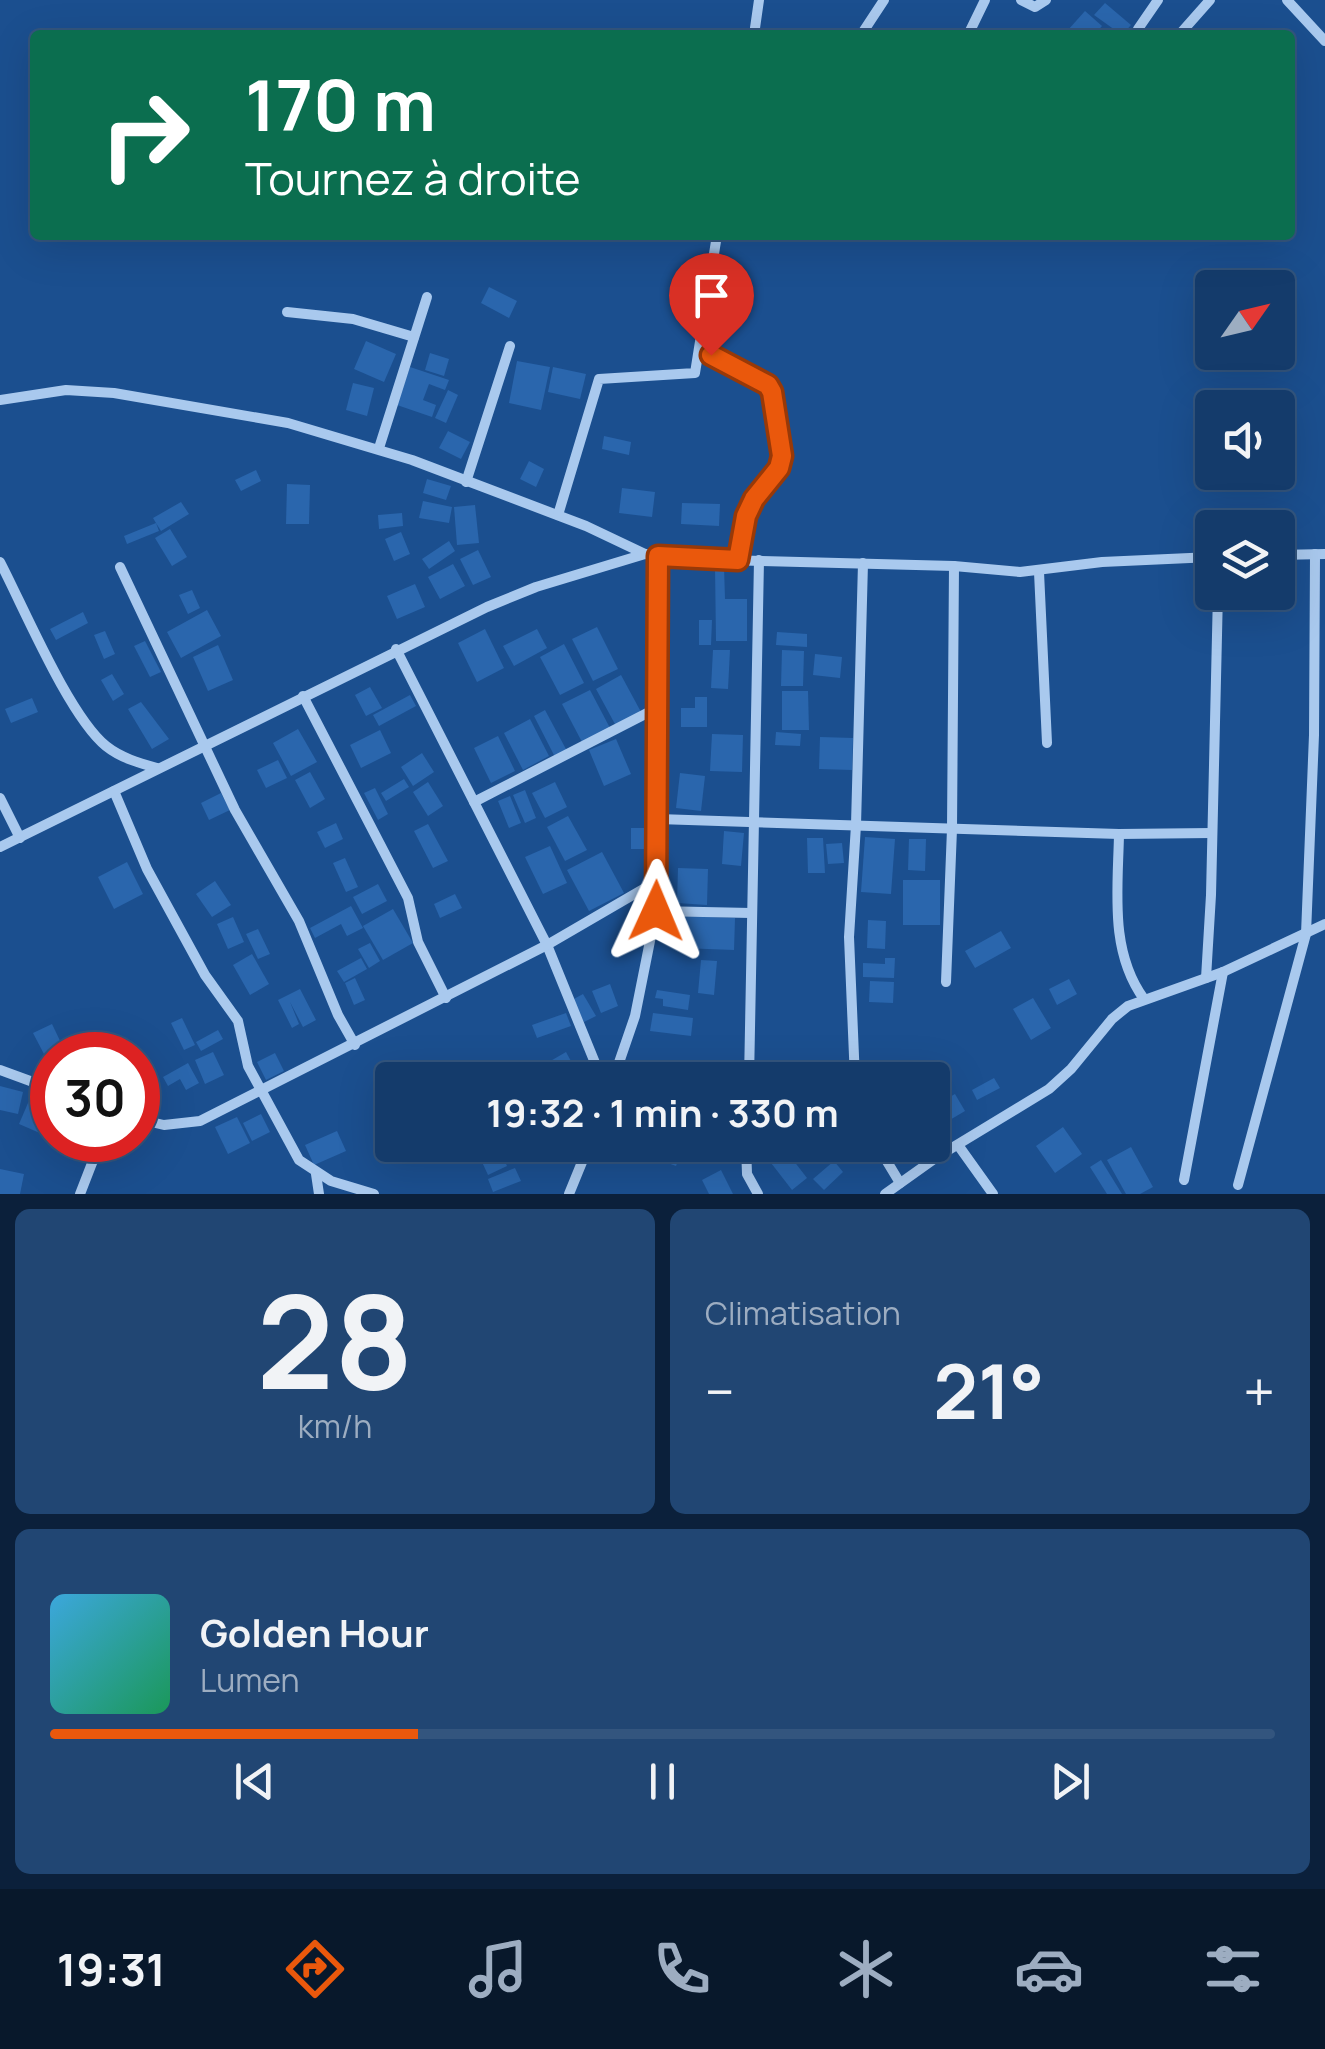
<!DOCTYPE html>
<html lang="fr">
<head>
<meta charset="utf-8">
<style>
  body { margin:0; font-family:Manrope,sans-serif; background:#214673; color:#f1f3f6; height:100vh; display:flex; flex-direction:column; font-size:38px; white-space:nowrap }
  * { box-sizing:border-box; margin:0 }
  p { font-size:32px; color:#9dadc1 }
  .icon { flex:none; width:55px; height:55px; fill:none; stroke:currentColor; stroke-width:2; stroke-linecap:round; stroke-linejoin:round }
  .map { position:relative; height:1194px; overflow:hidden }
  .sheet { display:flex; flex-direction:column; gap:15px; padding:15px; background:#0b203b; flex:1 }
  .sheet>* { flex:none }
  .top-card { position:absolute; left:30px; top:30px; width:1265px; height:210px; border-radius:10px; box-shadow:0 10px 40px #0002,0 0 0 2px #33557e; background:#0b6e4f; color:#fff; overflow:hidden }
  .needle { width:65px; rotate:56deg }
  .controls { position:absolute; left:1195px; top:270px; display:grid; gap:20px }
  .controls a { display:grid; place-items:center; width:100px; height:100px; border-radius:10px; background:#143b6b; box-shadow:0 10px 40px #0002,0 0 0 2px #33557e; font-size:50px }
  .speed { position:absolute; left:30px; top:1032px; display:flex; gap:20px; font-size:50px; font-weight:700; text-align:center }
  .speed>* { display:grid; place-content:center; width:130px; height:130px; border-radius:50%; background:#143b6b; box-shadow:0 10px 40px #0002,0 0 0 2px #33557e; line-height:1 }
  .speed .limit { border:15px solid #d22; background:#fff; color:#111 }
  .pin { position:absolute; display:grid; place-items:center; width:85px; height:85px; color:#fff; margin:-102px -42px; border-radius:50% 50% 50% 0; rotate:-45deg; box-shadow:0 0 10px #0007 }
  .pin .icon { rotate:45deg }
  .me { position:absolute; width:110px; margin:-55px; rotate:1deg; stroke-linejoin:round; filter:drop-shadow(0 0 8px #0008) }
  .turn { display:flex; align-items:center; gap:35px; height:210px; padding:0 50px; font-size:45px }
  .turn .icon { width:130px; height:130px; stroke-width:2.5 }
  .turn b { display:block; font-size:70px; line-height:85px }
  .big { font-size:75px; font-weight:700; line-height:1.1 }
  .sheet .widget { flex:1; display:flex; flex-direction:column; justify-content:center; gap:15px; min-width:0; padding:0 35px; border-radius:15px; background:#214673 }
  .sheet .dial { align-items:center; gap:0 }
  .dial b { font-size:130px; line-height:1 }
  .song { display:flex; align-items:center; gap:30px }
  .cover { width:120px; height:120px; border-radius:15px; background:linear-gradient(135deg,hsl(200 70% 55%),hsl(150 70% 35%)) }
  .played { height:10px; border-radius:5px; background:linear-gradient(90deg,#ea580c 30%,#33557e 30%) }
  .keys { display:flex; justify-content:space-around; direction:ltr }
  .heat { display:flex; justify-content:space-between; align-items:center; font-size:55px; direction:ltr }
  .sheet .tiles { flex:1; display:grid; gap:15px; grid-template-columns:1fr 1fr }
  .widget:last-child { grid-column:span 2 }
  .trip { position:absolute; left:375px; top:1062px; width:575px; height:100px; border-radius:10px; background:#143b6b; box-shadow:0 10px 40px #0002,0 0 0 2px #33557e; font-weight:700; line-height:100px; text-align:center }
  .dock { display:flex; height:160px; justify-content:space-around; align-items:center; background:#08182b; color:#9dadc1 }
  .dock .icon { width:70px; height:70px }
  .dock .current { color:#ea580c }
  .dock b { font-size:45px; color:#f1f3f6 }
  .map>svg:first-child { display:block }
</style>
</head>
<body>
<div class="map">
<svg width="1325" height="1194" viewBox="0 0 1325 1194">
  <rect width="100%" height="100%" fill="#1b4f8f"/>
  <!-- building -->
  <g fill="#2a66ad">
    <polygon points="1105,3 1131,25 1122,35 1094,15"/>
    <polygon points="1085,11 1102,26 1094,35 1073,35 1068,30"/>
    <polygon points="489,287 517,301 509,318 481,303"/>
    <polygon points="366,341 396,354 384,382 354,369"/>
    <polygon points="430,353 449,359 444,376 425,370"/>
    <polygon points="517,361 550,367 541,410 509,403"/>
    <polygon points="410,367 449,380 445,390 429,384 423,400 436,405 432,417 397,405"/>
    <polygon points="553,367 586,374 580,399 548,392"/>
    <polygon points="353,383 374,388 367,416 346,410"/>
    <polygon points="448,390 458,395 446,423 435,418"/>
    <polygon points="448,431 470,442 461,459 439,448"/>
    <polygon points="604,436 631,442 629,455 602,449"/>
    <polygon points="529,461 544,469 536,487 520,479"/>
    <polygon points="256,470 261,481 241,491 235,480"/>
    <polygon points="427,479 451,486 446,500 423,493"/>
    <polygon points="287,484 310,485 309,524 286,524"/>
    <polygon points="622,488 655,492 652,517 619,513"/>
    <polygon points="423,501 452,507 449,523 419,518"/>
    <polygon points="181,502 189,514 161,531 156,523 159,531 127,544 124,536 156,523 153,518"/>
    <polygon points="682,503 720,504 719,526 681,524"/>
    <polygon points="475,505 479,543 457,545 454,507"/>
    <polygon points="402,513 403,526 379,529 378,515"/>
    <polygon points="170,529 187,557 172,566 155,538"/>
    <polygon points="401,532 410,554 394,561 385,539"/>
    <polygon points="449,541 455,551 429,569 422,559"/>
    <polygon points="478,550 491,577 473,585 460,559"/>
    <polygon points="453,564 465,586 440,599 428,577"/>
    <polygon points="715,566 724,566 725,599 747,599 747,641 716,641"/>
    <polygon points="415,584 425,607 397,619 387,596"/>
    <polygon points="192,590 200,608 188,614 179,595"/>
    <polygon points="207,610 221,636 181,658 167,632"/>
    <polygon points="83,612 88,623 56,640 50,629"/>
    <polygon points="699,620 712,620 711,645 699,645"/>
    <polygon points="597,627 618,669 593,681 572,639"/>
    <polygon points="485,629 504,668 477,682 458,643"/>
    <polygon points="537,629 547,648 514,666 503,646"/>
    <polygon points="105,631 115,654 104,659 94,635"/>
    <polygon points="777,632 807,634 807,647 776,645"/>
    <polygon points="145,641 161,672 150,677 134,646"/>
    <polygon points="564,644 584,683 560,695 540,657"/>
    <polygon points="218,645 233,680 208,691 193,657"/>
    <polygon points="713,650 730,650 728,689 711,688"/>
    <polygon points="782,650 804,651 803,686 781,686"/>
    <polygon points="815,654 842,657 840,678 813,675"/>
    <polygon points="112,674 124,694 113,701 101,680"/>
    <polygon points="621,675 641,712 616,726 596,689"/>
    <polygon points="370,687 382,708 366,716 355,695"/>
    <polygon points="590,690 610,728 582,742 562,704"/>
    <polygon points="782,691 808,691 809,730 782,730"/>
    <polygon points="410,695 416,706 379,726 373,715"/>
    <polygon points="695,697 707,697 707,727 681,727 681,708 695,708"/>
    <polygon points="32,698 38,712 11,723 5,709"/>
    <polygon points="141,702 169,739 152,749 128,709"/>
    <polygon points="545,710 567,751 555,757 534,716"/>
    <polygon points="530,719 549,756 523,770 504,733"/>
    <polygon points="298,729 317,762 291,776 273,743"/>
    <polygon points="380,730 391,753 361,768 350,745"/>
    <polygon points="776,732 801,734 800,746 775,745"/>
    <polygon points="712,734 743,735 742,772 710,771"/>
    <polygon points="498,736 515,771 491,783 474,748"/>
    <polygon points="820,737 853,738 852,770 819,769"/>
    <polygon points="616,739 631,774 604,786 589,750"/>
    <polygon points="422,753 434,772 413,786 401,767"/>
    <polygon points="278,760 287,778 266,788 257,770"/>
    <polygon points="310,772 325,799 310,808 295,780"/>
    <polygon points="680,773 705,776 701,811 676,808"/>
    <polygon points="404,779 409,787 386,801 381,793"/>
    <polygon points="428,782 443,806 428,816 413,792"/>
    <polygon points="555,782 567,807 545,818 532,793"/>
    <polygon points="375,788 388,814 378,820 364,793"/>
    <polygon points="525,790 536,818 525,823 513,795"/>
    <polygon points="221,793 230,810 209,820 201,803"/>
    <polygon points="510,796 521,823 509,828 498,801"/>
    <polygon points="568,816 587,850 565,861 547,827"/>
    <polygon points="336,823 343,839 325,848 317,832"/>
    <polygon points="428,824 448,861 433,868 414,831"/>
    <rect x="631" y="828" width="15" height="21"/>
    <polygon points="724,831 744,833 741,866 722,864"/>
    <polygon points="865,837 895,839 891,894 861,892"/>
    <polygon points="807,838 823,838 825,873 808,873"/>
    <polygon points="909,839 926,839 925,871 908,870"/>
    <polygon points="842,843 844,863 828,864 826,844"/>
    <polygon points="550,846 567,883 543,894 525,857"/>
    <polygon points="602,852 624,893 589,911 567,870"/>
    <polygon points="345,858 358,887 346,892 333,863"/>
    <polygon points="127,862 143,894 114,909 98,877"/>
    <polygon points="678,868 708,869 707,905 677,903"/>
    <rect x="903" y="880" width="37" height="45"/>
    <polygon points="215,881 231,905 212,917 196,894"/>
    <polygon points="378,884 387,901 362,914 353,897"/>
    <polygon points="455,894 462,908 440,918 434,904"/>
    <polygon points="351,906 363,928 347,936 341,924 315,938 310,928"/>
    <polygon points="393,909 413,943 383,960 363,926"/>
    <polygon points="682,916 735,918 734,950 681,948"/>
    <polygon points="233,917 244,942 228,949 217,924"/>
    <polygon points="868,920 886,921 885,949 867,948"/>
    <polygon points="258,929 270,954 258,959 246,934"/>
    <polygon points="1001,931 1011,948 975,968 965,951"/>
    <polygon points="370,943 380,961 369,968 358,949"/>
    <polygon points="252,954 269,984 250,995 233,965"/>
    <polygon points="361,958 367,969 344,982 337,971"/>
    <polygon points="885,958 895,958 894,978 863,977 863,963 885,964"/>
    <polygon points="701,960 717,961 714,995 698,993"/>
    <polygon points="355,978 365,1000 354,1005 345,983"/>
    <polygon points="1069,979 1077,994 1057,1005 1049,989"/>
    <polygon points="870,981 894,982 893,1003 869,1002"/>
    <polygon points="610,984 618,1006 601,1013 592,991"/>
    <polygon points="300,989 316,1020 303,1027 290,1002 299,1024 292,1028 278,1000"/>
    <polygon points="657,990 690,995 688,1010 663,1006 663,999 655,998"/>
    <polygon points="583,994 596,1016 584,1022 572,1000"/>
    <polygon points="1033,998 1051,1028 1031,1040 1013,1009"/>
    <polygon points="566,1013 571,1026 537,1038 532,1025"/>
    <polygon points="653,1013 693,1018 691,1036 650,1031"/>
    <polygon points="182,1018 195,1045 184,1050 171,1023"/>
    <polygon points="52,1024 63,1047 45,1056 33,1033"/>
    <polygon points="218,1030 223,1039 201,1051 196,1042"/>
    <polygon points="213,1052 224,1075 205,1084 195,1060"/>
    <polygon points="566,1052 572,1063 553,1074 547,1063"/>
    <polygon points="275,1053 284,1071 266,1080 257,1062"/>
    <polygon points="928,1061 936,1075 928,1080 914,1080 909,1073"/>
    <polygon points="188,1063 199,1083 186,1090 180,1079 168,1086 163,1077"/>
    <polygon points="994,1078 1000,1088 977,1100 972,1090"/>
    <polygon points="0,1086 23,1092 18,1114 0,1110"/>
    <polygon points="34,1089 52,1097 52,1127 49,1137 19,1124"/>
    <polygon points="955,1094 965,1111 943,1124 932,1107"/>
    <polygon points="261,1114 270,1132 252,1141 243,1123"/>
    <polygon points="237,1117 250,1143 228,1154 215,1127"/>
    <polygon points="1063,1127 1082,1154 1055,1173 1036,1146"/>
    <polygon points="337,1131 346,1151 314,1165 305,1145"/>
    <polygon points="622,1145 649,1145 642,1162 619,1153"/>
    <polygon points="655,1145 684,1145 676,1166 651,1157"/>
    <polygon points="783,1147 807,1178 792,1190 768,1159"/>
    <polygon points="1131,1147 1153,1187 1140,1194 1126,1194 1107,1160"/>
    <polygon points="501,1153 507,1166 488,1175 482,1162"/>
    <polygon points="1101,1160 1122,1194 1107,1194 1090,1167"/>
    <polygon points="834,1161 843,1172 824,1190 813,1179"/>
    <polygon points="515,1168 521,1181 493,1192 488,1179"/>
    <polygon points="0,1169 24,1174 20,1194 0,1194"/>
    <polygon points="721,1170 733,1194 709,1194 702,1180"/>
  </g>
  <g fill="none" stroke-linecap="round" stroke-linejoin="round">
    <!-- minor -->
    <g stroke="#a9c9ee" stroke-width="10">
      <polyline points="1021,0 1035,7 1046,0"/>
      <polyline points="1287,0 1325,41"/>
      <polyline points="1138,29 1158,0"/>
      <polyline points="754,35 759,0"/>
      <polyline points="861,35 884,0"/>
      <polyline points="968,35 985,0"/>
      <polyline points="1179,35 1210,0"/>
      <polyline points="287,312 353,319 414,337"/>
      <path d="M704,337c4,33 43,31 64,48 9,15 18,68 10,84 -6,12 -18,19 -25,30 -11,17 -12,41 -15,61"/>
      <polyline points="0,400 66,390 114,393 288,423 412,460 586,526 645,554"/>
      <polyline points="379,448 427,297"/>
      <polyline points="466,482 510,346"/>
      <polyline points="558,515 599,379 695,373 717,235"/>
      <polyline points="1278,555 1325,554"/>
      <path d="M0,562c24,46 69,154 106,184 15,12 33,17 51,22"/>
      <polyline points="120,567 235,810 299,921 338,1015 355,1045"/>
      <polyline points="1039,572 1047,743"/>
      <polyline points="396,649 547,945 602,1080"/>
      <polyline points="303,696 408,898 418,942 446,998"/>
      <polyline points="114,791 147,869 205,975 238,1021 248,1066 299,1160 331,1181 374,1194"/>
      <polyline points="0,798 20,838"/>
      <polyline points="474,802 655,709"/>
      <polyline points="658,819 1119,834 1212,833"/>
      <path d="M1119,834c-1,55 -10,117 25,165"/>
      <polyline points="0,847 487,607 536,587 645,554 721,560 954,566 1020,572 1102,562 1212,557"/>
      <polyline points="656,911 751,913"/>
      <polyline points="1206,978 1211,895 1218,592"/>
      <polyline points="946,982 952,829 954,566"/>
      <polyline points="0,1070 52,1089"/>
      <polyline points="613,1080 635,1016 656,911 658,556"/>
      <polyline points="749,1080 759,560"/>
      <polyline points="855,1080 849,937 856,825 863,563"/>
      <polyline points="138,1119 164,1125 200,1121 547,945 657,881"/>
      <polyline points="746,1145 747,1174 758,1194"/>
      <polyline points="877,1145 900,1183"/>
      <polyline points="958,1145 993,1194"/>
      <polyline points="316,1174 319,1194"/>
      <polyline points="1184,1180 1223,972"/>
      <polyline points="1238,1185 1306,934 1314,735 1315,554"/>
      <polyline points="80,1194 101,1140"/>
      <polyline points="569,1194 589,1145"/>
      <polyline points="885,1194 937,1157 1049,1089 1071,1069 1112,1019 1128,1006 1223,972 1325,924"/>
    </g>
  </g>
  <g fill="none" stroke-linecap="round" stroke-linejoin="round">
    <defs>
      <polyline id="route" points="656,911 658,556 738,560 746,516 754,499 779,468 782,456 772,392 768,385 711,355"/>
    </defs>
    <!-- route casing -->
    <use href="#route" stroke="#983908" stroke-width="25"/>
    <!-- route -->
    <use href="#route" stroke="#ea580c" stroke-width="18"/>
  </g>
</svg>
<div class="controls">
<a><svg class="needle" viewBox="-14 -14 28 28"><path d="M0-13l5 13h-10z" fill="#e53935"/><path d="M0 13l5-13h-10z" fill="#9dadc1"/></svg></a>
<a><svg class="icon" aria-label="sound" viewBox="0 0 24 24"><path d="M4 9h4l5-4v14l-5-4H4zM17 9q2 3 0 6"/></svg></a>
<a><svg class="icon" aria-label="layers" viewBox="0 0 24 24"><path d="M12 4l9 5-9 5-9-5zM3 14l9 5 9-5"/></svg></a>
</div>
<div class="speed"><div class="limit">30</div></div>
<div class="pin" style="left:711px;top:355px;background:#d93025"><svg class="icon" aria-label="arrive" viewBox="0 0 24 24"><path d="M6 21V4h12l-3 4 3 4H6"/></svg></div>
<svg class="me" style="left:656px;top:911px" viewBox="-20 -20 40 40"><path d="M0-17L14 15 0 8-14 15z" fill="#ea580c" stroke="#fff" stroke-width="4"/></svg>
<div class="trip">19:32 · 1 min · 330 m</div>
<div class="top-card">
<div class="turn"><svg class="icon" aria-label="right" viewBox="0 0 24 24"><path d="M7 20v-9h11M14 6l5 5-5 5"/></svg><div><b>170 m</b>Tournez à droite</div></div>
</div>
</div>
<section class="sheet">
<div class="tiles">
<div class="widget dial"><b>28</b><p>km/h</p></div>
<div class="widget"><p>Climatisation</p>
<div class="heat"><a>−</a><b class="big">21°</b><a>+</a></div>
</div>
<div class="widget">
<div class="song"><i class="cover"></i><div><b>Golden Hour</b><p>Lumen</p></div></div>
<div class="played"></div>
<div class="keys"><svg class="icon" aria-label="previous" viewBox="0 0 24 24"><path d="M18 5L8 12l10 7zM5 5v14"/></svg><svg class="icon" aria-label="pause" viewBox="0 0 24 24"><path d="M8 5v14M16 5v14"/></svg><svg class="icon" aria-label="next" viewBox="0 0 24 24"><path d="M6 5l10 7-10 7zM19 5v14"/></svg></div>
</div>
</div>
</section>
<nav class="dock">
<b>19:31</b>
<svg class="icon current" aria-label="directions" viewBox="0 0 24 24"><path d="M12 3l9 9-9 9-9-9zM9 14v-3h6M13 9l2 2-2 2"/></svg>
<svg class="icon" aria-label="music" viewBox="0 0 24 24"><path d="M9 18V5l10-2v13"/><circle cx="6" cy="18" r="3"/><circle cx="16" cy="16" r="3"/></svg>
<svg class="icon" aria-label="phone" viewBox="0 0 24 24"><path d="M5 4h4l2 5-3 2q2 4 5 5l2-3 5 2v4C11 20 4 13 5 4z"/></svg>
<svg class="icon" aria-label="climate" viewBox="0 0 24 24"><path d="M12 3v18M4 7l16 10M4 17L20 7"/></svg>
<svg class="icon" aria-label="car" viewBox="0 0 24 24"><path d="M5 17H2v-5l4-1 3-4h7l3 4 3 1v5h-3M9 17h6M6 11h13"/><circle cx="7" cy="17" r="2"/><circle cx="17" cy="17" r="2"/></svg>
<svg class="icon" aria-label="filters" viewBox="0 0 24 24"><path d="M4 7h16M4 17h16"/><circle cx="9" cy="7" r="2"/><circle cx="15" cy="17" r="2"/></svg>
</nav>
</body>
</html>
